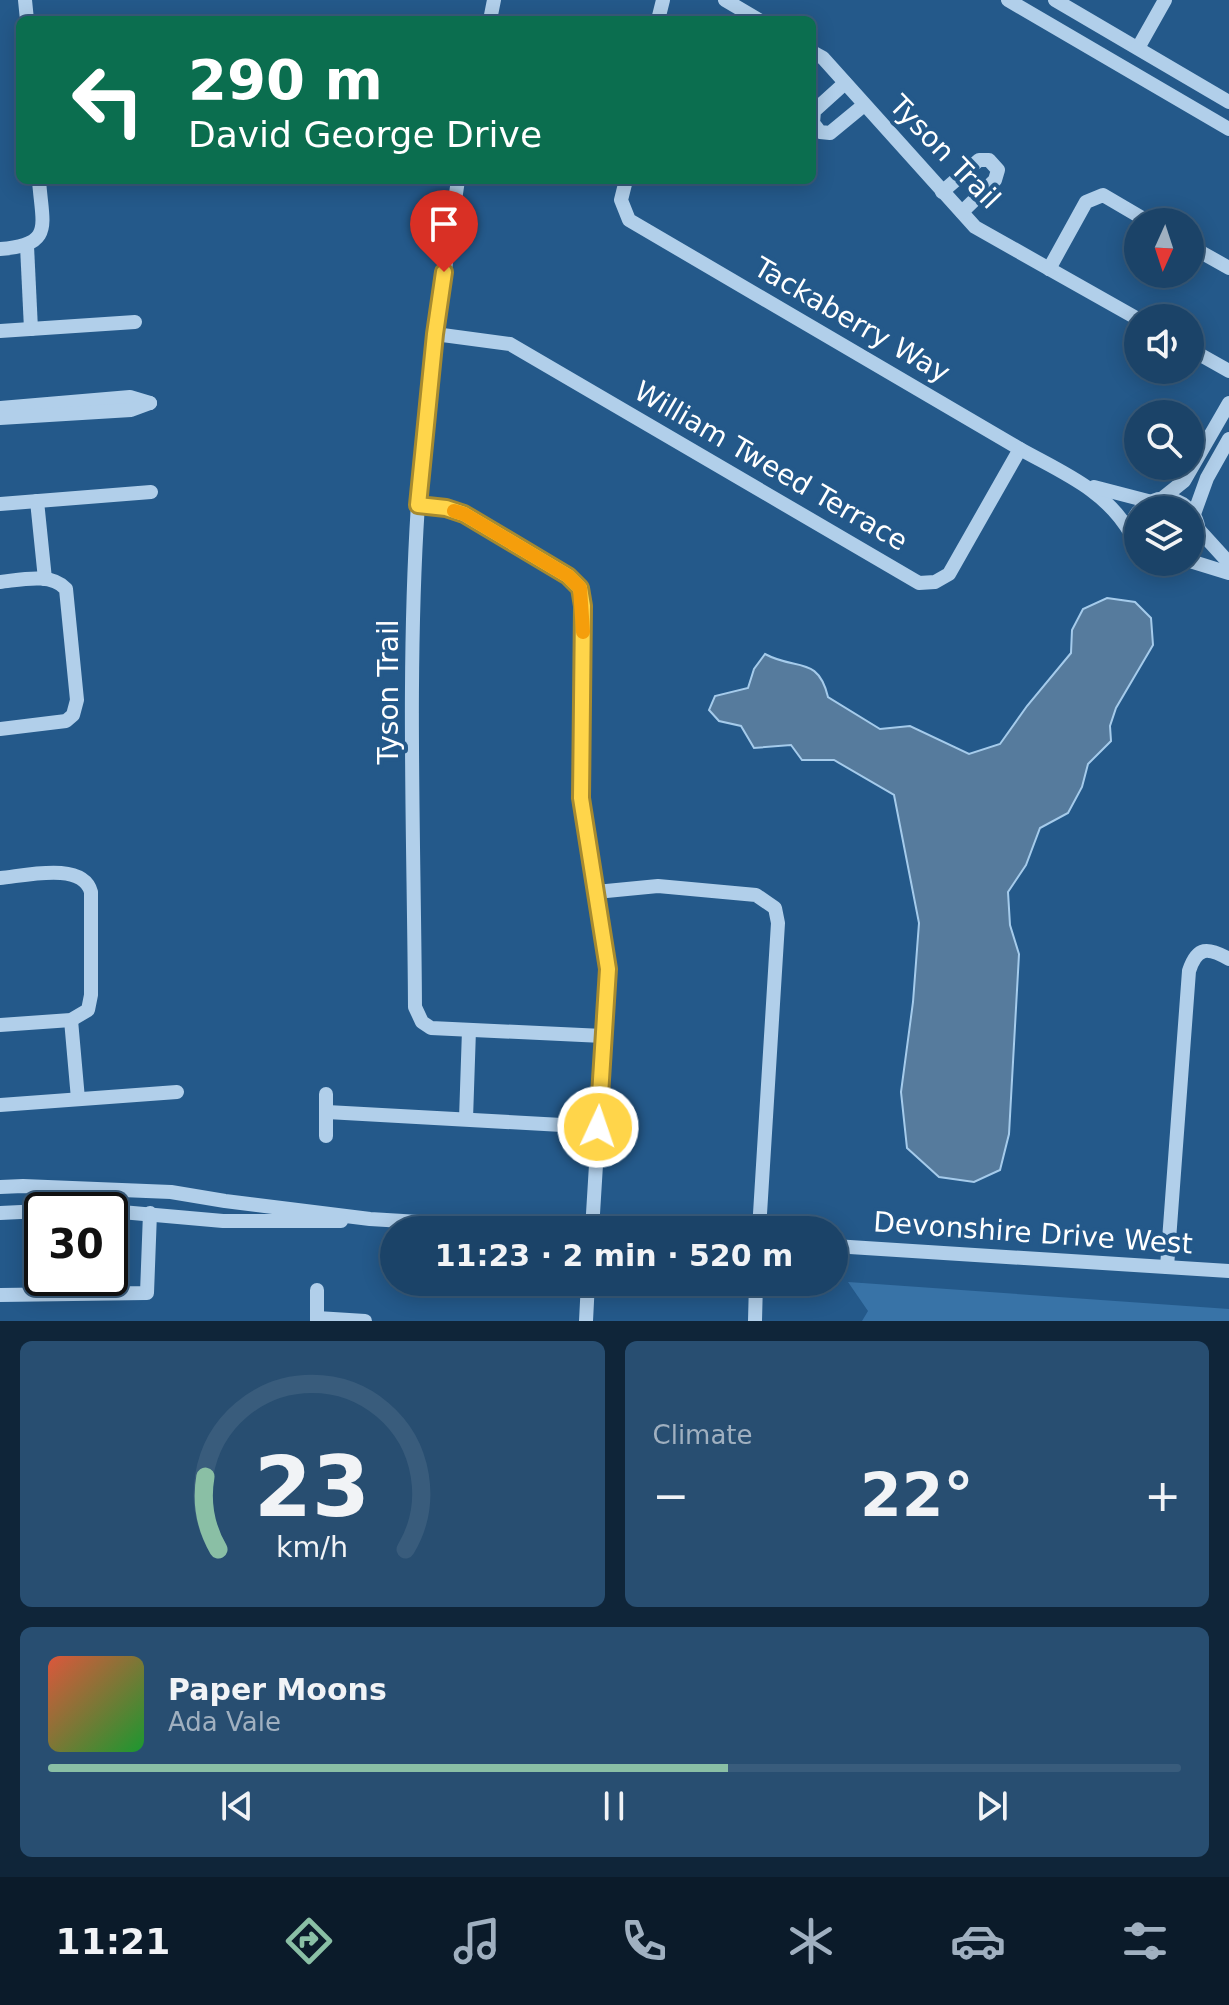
<!DOCTYPE html>
<html lang="en">
<head>
<meta charset="utf-8">
<style>
  body { margin:0; font-family:"DejaVu Sans",sans-serif; background:#284e71; color:#f1f3f6; height:100vh; display:flex; flex-direction:column; font-size:30px; white-space:nowrap }
  * { box-sizing:border-box; margin:0 }
  p { font-size:26px; color:#a0b0c0 }
  .icon { flex:none; width:44px; height:44px; fill:none; stroke:currentColor; stroke-width:2; stroke-linecap:round; stroke-linejoin:round }
  .map { position:relative; height:1321px; overflow:hidden }
  .drawer { display:flex; flex-direction:column; gap:20px; padding:20px; background:#0f2539; flex:1 }
  .drawer>* { flex:none }
  .guide { position:absolute; left:16px; top:16px; width:800px; height:168px; border-radius:12px; box-shadow:0 4px 20px #0003,0 0 0 2px #395c7c; background:#0b6e4f; color:#fff; overflow:hidden }
  .needle { width:52px; rotate:183deg }
  .tools { position:absolute; left:1124px; top:208px; display:grid; gap:16px }
  .tools a { display:grid; place-items:center; width:80px; height:80px; border-radius:50%; background:#1b4368; box-shadow:0 4px 20px #0003,0 0 0 2px #395c7c; font-size:40px }
  .speed { position:absolute; left:24px; top:1192px; display:flex; gap:16px; font-size:40px; font-weight:700; text-align:center }
  .speed>* { display:grid; place-content:center; width:104px; height:104px; border-radius:50%; background:#1b4368; box-shadow:0 4px 20px #0003,0 0 0 2px #395c7c; line-height:1 }
  .speed .limit { border:4px solid #111; border-radius:12px; background:#fff; color:#111 }
  .pin { position:absolute; display:grid; place-items:center; width:68px; height:68px; color:#fff; margin:-82px -34px; border-radius:50% 50% 50% 0; rotate:-45deg; box-shadow:0 0 8px #0007 }
  .pin .icon { rotate:45deg }
  .me { position:absolute; width:88px; margin:-44px; rotate:3deg; stroke-linejoin:round; filter:drop-shadow(0 0 6px #0008) }
  .turn { display:flex; align-items:center; gap:28px; height:168px; padding:0 40px; font-size:36px }
  .turn .icon { width:104px; height:104px; stroke-width:2.5 }
  .turn b { display:block; font-size:56px; line-height:68px }
  .big { font-size:60px; font-weight:700; line-height:1.1 }
  .drawer .card { flex:1; display:flex; flex-direction:column; justify-content:center; gap:12px; min-width:0; padding:0 28px; border-radius:12px; background:#284e71 }
  .drawer .dial { align-items:center; gap:0 }
  .dial svg { height:208px; overflow:visible; fill:none; stroke:#395c7c; stroke-width:7; stroke-linecap:round; text-anchor:middle }
  .dial text { fill:#f1f3f6; stroke:none }
  .song { display:flex; align-items:center; gap:24px }
  .cover { width:96px; height:96px; border-radius:12px; background:linear-gradient(135deg,hsl(10 70% 55%),hsl(130 70% 35%)) }
  .played { height:8px; border-radius:4px; background:linear-gradient(90deg,#8abfa5 60%,#395c7c 60%) }
  .keys { display:flex; justify-content:space-around; direction:ltr }
  .heat { display:flex; justify-content:space-between; align-items:center; font-size:44px; direction:ltr }
  .drawer .tiles { flex:1; display:grid; gap:20px; grid-template-columns:1fr 1fr }
  .card:last-child { grid-column:span 2 }
  .trip { position:absolute; left:380px; top:1216px; width:468px; height:80px; border-radius:40px; background:#1b4368; box-shadow:0 4px 20px #0003,0 0 0 2px #395c7c; font-weight:700; line-height:80px; text-align:center }
  .dock { display:flex; height:128px; justify-content:space-around; align-items:center; background:#0b1b2a; color:#a0b0c0 }
  .dock .icon { width:56px; height:56px }
  .dock .active { color:#8abfa5 }
  .dock b { font-size:36px; color:#f1f3f6 }
  .map>svg:first-child { display:block }
</style>
</head>
<body>
<div class="map">
<svg width="1229" height="1321" viewBox="0 0 1229 1321">
  <rect width="100%" height="100%" fill="#24598a"/>
  <!-- green -->
  <polygon fill="#3873a7" points="848,1282 1229,1309 1229,1321 862,1321 868,1311"/>
  <!-- water -->
  <path fill="#567b9d" stroke="#a5cbeb" stroke-width="2" d="M1107,598l28,4 16,16 2,27 -37,63 -6,18 1,15 -23,23 -6,23 -14,26 -28,15 -14,37 -18,27 2,33 9,29 -10,180 -9,36 -26,12 -35,-5 -32,-29 -6,-56 12,-90 6,-79 -25,-128 -60,-35h-32l-11,-15 -37,3 -13,-22 -22,-5 -10,-11 6,-14 33,-8 6,-19 11,-15c31,17 53,1 63,43l52,32 30,-3 59,28 31,-10 27,-38 44,-53 1,-23 11,-21z"/>
  <g fill="none" stroke-linecap="round" stroke-linejoin="round">
    <!-- minor -->
    <g stroke="#b1cfea" stroke-width="14">
      <polyline points="25,0 27,20"/>
      <polyline points="725,0 759,20"/>
      <polyline points="1008,0 1229,129"/>
      <polyline points="1055,0 1229,102"/>
      <polyline points="490,20 494,0"/>
      <polyline points="658,20 663,0"/>
      <polyline points="1138,48 1165,0"/>
      <polyline points="812,52 823,58 975,227 1138,319"/>
      <polyline points="845,83 814,111 813,123 820,132 830,133 864,105"/>
      <path d="M458,180c-16,108 -32,216 -40,324 -11,167 -4,336 -3,503l7,15 9,6 172,8"/>
      <path d="M626,180l-5,20 8,20 391,229c43,24 86,41 111,85"/>
      <polyline points="942,192 979,160 989,160 998,170 995,180 962,212"/>
      <polyline points="27,246 31,329"/>
      <polyline points="1190,246 1229,268"/>
      <path d="M0,249c55,-4 42,-24 39,-69"/>
      <polyline points="1049,269 1086,202 1103,195 1149,222"/>
      <polyline points="0,331 135,322"/>
      <polyline points="435,334 510,344 919,583 935,582 949,574 1020,449"/>
      <polyline points="1190,349 1229,371"/>
      <polyline points="0,408 130,397 150,403"/>
      <polyline points="0,418 131,410 150,403"/>
      <polyline points="1094,487 1148,501"/>
      <polyline points="1164,497 1184,481 1229,403"/>
      <polyline points="37,501 45,579"/>
      <polyline points="0,504 151,492"/>
      <polyline points="418,505 446,508 464,514 568,576 580,588 583,606 581,798 608,969 592,1230"/>
      <path d="M1140,510c31,-33 78,12 50,42"/>
      <path d="M1138,512c-10,12 -7,26 0,39"/>
      <polyline points="1194,514 1207,478 1229,439"/>
      <polyline points="1199,530 1229,563"/>
      <polyline points="1190,561 1229,573"/>
      <polyline points="1153,562 1166,565 1175,562"/>
      <path d="M0,582c20,-2 51,-10 66,7l11,111 -4,15 -7,6 -66,8"/>
      <path d="M0,878c24,-2 83,-17 91,14v103l-3,15 -17,10 -71,5"/>
      <polyline points="596,892 658,886 756,895 775,908 778,923 759,1230"/>
      <polyline points="71,1020 78,1099"/>
      <polyline points="0,1105 177,1092"/>
      <polyline points="327,1112 598,1127"/>
      <polyline points="466,1119 469,1030"/>
      <polyline points="326,1136 326,1094"/>
      <polyline points="0,1187 23,1186 171,1192 225,1201 370,1219 550,1230"/>
      <polyline points="76,1210 85,1210"/>
      <polyline points="110,1211 223,1221 341,1221"/>
      <polyline points="0,1213 42,1211"/>
      <polyline points="834,1246 1229,1271"/>
      <path d="M1167,1267l22,-296c8,-25 19,-24 40,-12"/>
      <polyline points="0,1295 147,1293 150,1213"/>
      <polyline points="317,1318 365,1321"/>
      <polyline points="317,1321 317,1290"/>
      <polyline points="586,1321 588,1282"/>
      <polyline points="755,1321 756,1282"/>
    </g>
  </g>
  <g fill="none" stroke-linecap="round" stroke-linejoin="round">
    <defs>
      <polyline id="route" points="444,272 435,334 418,505 446,508 464,514 568,576 580,588 583,606 581,798 608,969 598,1127"/>
    </defs>
    <!-- route casing -->
    <use href="#route" stroke="#a68a30" stroke-width="20"/>
    <!-- route -->
    <use href="#route" stroke="#ffd54a" stroke-width="14"/>
    <!-- slow -->
    <polyline stroke="#f59e0b" stroke-width="14" points="454,511 464,514 568,576 580,588 583,632"/>
  </g>
  <g text-anchor="middle" dominant-baseline="central" stroke-width="8" stroke-linejoin="round" paint-order="stroke">
    <!-- street labels -->
    <g font-size="28" fill="#fff" stroke="#24598a">
      <text transform="translate(945 152) rotate(46)">Tyson Trail</text>
      <text transform="translate(852 320) rotate(30)">Tackaberry Way</text>
      <text transform="translate(771 466) rotate(30)">William Tweed Terrace</text>
      <text transform="translate(388 692) rotate(-90)">Tyson Trail</text>
      <text transform="translate(1033 1233) rotate(4)">Devonshire Drive West</text>
    </g>
  </g>
</svg>
<div class="tools">
<a><svg class="needle" viewBox="-14 -14 28 28"><path d="M0-13l5 13h-10z" fill="#e53935"/><path d="M0 13l5-13h-10z" fill="#a0b0c0"/></svg></a>
<a><svg class="icon" aria-label="sound" viewBox="0 0 24 24"><path d="M4 9h4l5-4v14l-5-4H4zM17 9q2 3 0 6"/></svg></a>
<a><svg class="icon" aria-label="search" viewBox="0 0 24 24"><circle cx="10" cy="10" r="6"/><path d="M15 15l6 6"/></svg></a>
<a><svg class="icon" aria-label="layers" viewBox="0 0 24 24"><path d="M12 4l9 5-9 5-9-5zM3 14l9 5 9-5"/></svg></a>
</div>
<div class="speed"><div class="limit">30</div></div>
<div class="pin" style="left:444px;top:272px;background:#d93025"><svg class="icon" aria-label="arrive" viewBox="0 0 24 24"><path d="M6 21V4h12l-3 4 3 4H6"/></svg></div>
<svg class="me" style="left:598px;top:1127px" viewBox="-20 -20 40 40"><circle r="17" fill="#ffd54a" stroke="#fff" stroke-width="3"/><path d="M0-11L8 9 0 5-8 9z" fill="#fff"/></svg>
<div class="trip">11:23 · 2 min · 520 m</div>
<div class="guide">
<div class="turn"><svg class="icon" aria-label="left" viewBox="0 0 24 24"><path d="M17 20v-9H6M10 6l-5 5 5 5"/></svg><div><b>290 m</b>David George Drive</div></div>
</div>
</div>
<section class="drawer">
<div class="tiles">
<div class="card dial"><svg viewBox="0 0 100 80">
<path d="M14 69A42 42 0 1 1 86 69"/>
<path d="M14 69A42 42 0 0 1 9 41" stroke="#8abfa5"/>
<text x="50" y="56" font-size="32" font-weight="700">23</text>
<text x="50" y="72" font-size="11">km/h</text>
</svg></div>
<div class="card"><p>Climate</p>
<div class="heat"><a>−</a><b class="big">22°</b><a>+</a></div>
</div>
<div class="card">
<div class="song"><i class="cover"></i><div><b>Paper Moons</b><p>Ada Vale</p></div></div>
<div class="played"></div>
<div class="keys"><svg class="icon" aria-label="previous" viewBox="0 0 24 24"><path d="M18 5L8 12l10 7zM5 5v14"/></svg><svg class="icon" aria-label="pause" viewBox="0 0 24 24"><path d="M8 5v14M16 5v14"/></svg><svg class="icon" aria-label="next" viewBox="0 0 24 24"><path d="M6 5l10 7-10 7zM19 5v14"/></svg></div>
</div>
</div>
</section>
<nav class="dock">
<b>11:21</b>
<svg class="icon active" aria-label="directions" viewBox="0 0 24 24"><path d="M12 3l9 9-9 9-9-9zM9 14v-3h6M13 9l2 2-2 2"/></svg>
<svg class="icon" aria-label="music" viewBox="0 0 24 24"><path d="M9 18V5l10-2v13"/><circle cx="6" cy="18" r="3"/><circle cx="16" cy="16" r="3"/></svg>
<svg class="icon" aria-label="phone" viewBox="0 0 24 24"><path d="M5 4h4l2 5-3 2q2 4 5 5l2-3 5 2v4C11 20 4 13 5 4z"/></svg>
<svg class="icon" aria-label="climate" viewBox="0 0 24 24"><path d="M12 3v18M4 7l16 10M4 17L20 7"/></svg>
<svg class="icon" aria-label="car" viewBox="0 0 24 24"><path d="M5 17H2v-5l4-1 3-4h7l3 4 3 1v5h-3M9 17h6M6 11h13"/><circle cx="7" cy="17" r="2"/><circle cx="17" cy="17" r="2"/></svg>
<svg class="icon" aria-label="filters" viewBox="0 0 24 24"><path d="M4 7h16M4 17h16"/><circle cx="9" cy="7" r="2"/><circle cx="15" cy="17" r="2"/></svg>
</nav>
</body>
</html>
